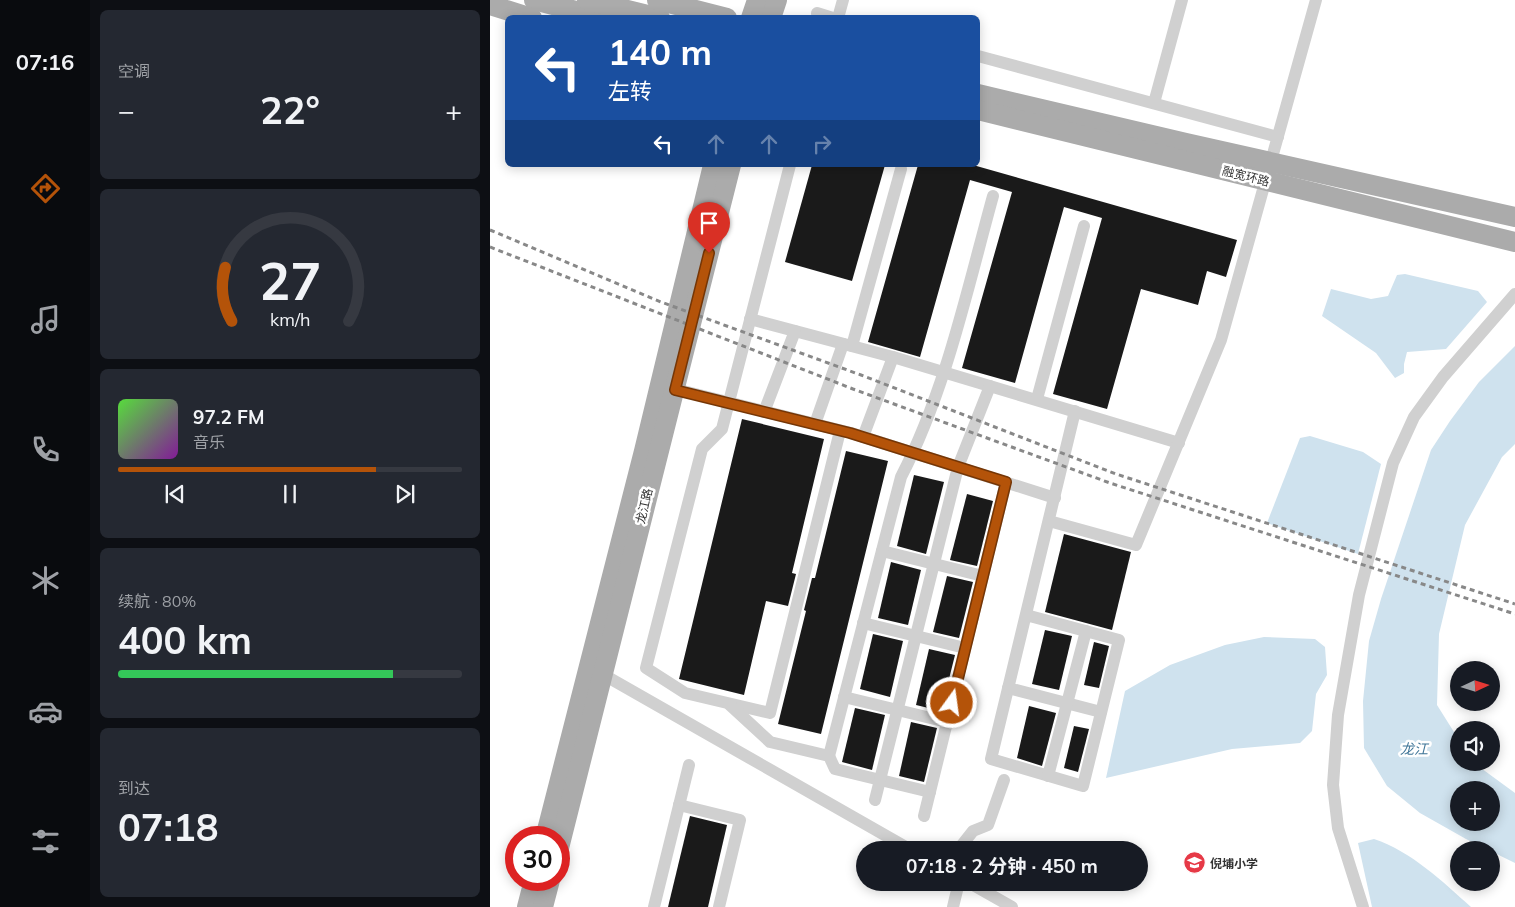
<!DOCTYPE html>
<html lang="zh">
<head>
<meta charset="utf-8">
<style>
  body { margin:0; font-family:Mulish,"Noto Sans SC",sans-serif; background:#242831; color:#f1f3f6; height:100vh; display:flex; flex-direction:column; font-size:19px; white-space:nowrap }
  * { box-sizing:border-box; margin:0 }
  p { font-size:16px; color:#9ea1a6 }
  .icon { flex:none; width:28px; height:28px; fill:none; stroke:currentColor; stroke-width:2; stroke-linecap:round; stroke-linejoin:round }
  .map { position:relative; flex:1; overflow:hidden }
  .side { display:flex; flex-direction:column; gap:10px; padding:10px; background:#0d0f14; width:400px }
  .side>* { flex:none }
  .guide { position:absolute; left:15px; top:15px; width:475px; height:152px; border-radius:8px; box-shadow:0 2px 12px #0003; background:#1a4fa0; color:#fff; overflow:hidden }
  .needle { width:32px; rotate:86deg }
  .fabs { position:absolute; left:960px; top:661px; display:grid; gap:10px }
  .fabs a { display:grid; place-items:center; width:50px; height:50px; border-radius:50%; background:#171b24; box-shadow:0 2px 12px #0003; font-size:25px }
  .speed { position:absolute; left:15px; top:826px; display:flex; gap:10px; font-size:25px; font-weight:700; text-align:center }
  .speed>* { display:grid; place-content:center; width:65px; height:65px; border-radius:50%; background:#171b24; box-shadow:0 2px 12px #0003; line-height:1 }
  .speed .limit { border:8px solid #d22; background:#fff; color:#111 }
  .pin { position:absolute; display:grid; place-items:center; width:42px; height:42px; color:#fff; margin:-51px -21px; border-radius:50% 50% 50% 0; rotate:-45deg; box-shadow:0 0 5px #0007 }
  .pin .icon { rotate:45deg }
  .me { position:absolute; width:55px; margin:-28px; rotate:14deg; stroke-linejoin:round; filter:drop-shadow(0 0 4px #0008) }
  .turn { display:flex; align-items:center; gap:18px; height:105px; padding:0 20px; font-size:22px }
  .turn .icon { width:65px; height:65px; stroke-width:2.5 }
  .turn b { display:block; font-size:35px; line-height:42px }
  .lanes { display:flex; align-items:center; height:48px; padding:0 20px; background:#0003; justify-content:center; gap:25px; direction:ltr }
  .lanes .off { opacity:.35 }
  .big { font-size:38px; font-weight:700; line-height:1.1 }
  .side .tile { flex:1; display:flex; flex-direction:column; justify-content:center; gap:8px; min-width:0; padding:0 18px; border-radius:8px; background:#242831 }
  .side .dial { align-items:center; gap:0 }
  .dial svg { height:130px; overflow:visible; fill:none; stroke:#363941; stroke-width:7; stroke-linecap:round; text-anchor:middle }
  .dial text { fill:#f1f3f6; stroke:none }
  .song { display:flex; align-items:center; gap:15px }
  .cover { width:60px; height:60px; border-radius:8px; background:linear-gradient(135deg,hsl(110 70% 55%),hsl(290 70% 35%)) }
  .played { height:5px; border-radius:2px; background:linear-gradient(90deg,#b45309 75%,#363941 75%) }
  .keys { display:flex; justify-content:space-around; direction:ltr }
  .heat { display:flex; justify-content:space-between; align-items:center; font-size:28px; direction:ltr }
  .charge { height:8px; border-radius:4px; background:linear-gradient(90deg,#34c759 80%,#363941 0) }
  .trip { position:absolute; left:366px; top:841px; width:292px; height:50px; border-radius:25px; background:#171b24; box-shadow:0 2px 12px #0003; font-weight:700; line-height:50px; text-align:center }
  main { display:flex; flex:1; min-height:0 }
  .tabs { display:flex; flex-direction:column; width:90px; justify-content:space-around; align-items:center; background:#090b0e; color:#9ea1a6 }
  .tabs .icon { width:35px; height:35px }
  .tabs .on { color:#b45309 }
  .tabs b { font-size:22px; color:#f1f3f6 }
  .map>svg:first-child { display:block }
</style>
</head>
<body>
<main>
<nav class="tabs">
<b>07:16</b>
<svg class="icon on" aria-label="directions" viewBox="0 0 24 24"><path d="M12 3l9 9-9 9-9-9zM9 14v-3h6M13 9l2 2-2 2"/></svg>
<svg class="icon" aria-label="music" viewBox="0 0 24 24"><path d="M9 18V5l10-2v13"/><circle cx="6" cy="18" r="3"/><circle cx="16" cy="16" r="3"/></svg>
<svg class="icon" aria-label="phone" viewBox="0 0 24 24"><path d="M5 4h4l2 5-3 2q2 4 5 5l2-3 5 2v4C11 20 4 13 5 4z"/></svg>
<svg class="icon" aria-label="climate" viewBox="0 0 24 24"><path d="M12 3v18M4 7l16 10M4 17L20 7"/></svg>
<svg class="icon" aria-label="car" viewBox="0 0 24 24"><path d="M5 17H2v-5l4-1 3-4h7l3 4 3 1v5h-3M9 17h6M6 11h13"/><circle cx="7" cy="17" r="2"/><circle cx="17" cy="17" r="2"/></svg>
<svg class="icon" aria-label="filters" viewBox="0 0 24 24"><path d="M4 7h16M4 17h16"/><circle cx="9" cy="7" r="2"/><circle cx="15" cy="17" r="2"/></svg>
</nav>
<section class="side">
<div class="tile"><p>空调</p>
<div class="heat"><a>−</a><b class="big">22°</b><a>+</a></div>
</div>
<div class="tile dial"><svg viewBox="0 0 100 80">
<path d="M14 69A42 42 0 1 1 86 69"/>
<path d="M14 69A42 42 0 0 1 10 36" stroke="#b45309"/>
<text x="50" y="56" font-size="32" font-weight="700">27</text>
<text x="50" y="72" font-size="11">km/h</text>
</svg></div>
<div class="tile">
<div class="song"><i class="cover"></i><div><b>97.2 FM</b><p>音乐</p></div></div>
<div class="played"></div>
<div class="keys"><svg class="icon" aria-label="previous" viewBox="0 0 24 24"><path d="M18 5L8 12l10 7zM5 5v14"/></svg><svg class="icon" aria-label="pause" viewBox="0 0 24 24"><path d="M8 5v14M16 5v14"/></svg><svg class="icon" aria-label="next" viewBox="0 0 24 24"><path d="M6 5l10 7-10 7zM19 5v14"/></svg></div>
</div>
<div class="tile"><p>续航 · 80%</p><b class="big">400 km</b><div class="charge"></div></div>
<div class="tile"><p>到达</p><b class="big">07:18</b></div>
</section>
<div class="map">
<svg width="1025" height="907" viewBox="0 0 1025 907">
  <rect width="100%" height="100%" fill="#fff"/>
  <!-- water -->
  <g fill="#cfe2ee" fill-rule="evenodd">
    <polygon points="915,274 988,291 997,302 956,349 917,352 914,364 914,373 905,378 886,353 832,316 841,289 881,299 898,296 907,275"/>
    <path d="M1025,346v98l-13,13 -37,68 -26,109 -2,71 22,35v22l15,1 41,30v70l-49,-24 -46,-26 -33,-27 -23,-38 -1,-47 6,-60 12,-42 50,-149 19,-29 29,-39zM969,790h32v32h-32z"/>
    <polygon points="820,436 873,452 891,464 868,554 777,523 810,438"/>
    <polygon points="774,637 825,639 835,647 837,675 826,694 822,731 810,743 742,749 616,778 635,691 680,665 735,645"/>
    <path d="M884,839c38,13 68,42 97,68h-99l-14,-64z"/>
  </g>
  <!-- building -->
  <g fill="#1a1a1a">
    <polygon points="322,165 395,165 362,281 295,262"/>
    <polygon points="428,165 483,165 747,240 736,277 717,271 708,305 651,289 617,409 563,394 612,218 574,207 525,383 472,368 522,192 480,180 430,357 378,342"/>
    <polygon points="252,419 334,439 302,573 306,574 298,606 276,601 254,695 189,679"/>
    <polygon points="356,451 398,461 331,734 288,724 316,611 314,610 322,578 325,578"/>
    <polygon points="424,475 454,482 436,554 407,546"/>
    <polygon points="477,494 503,501 487,566 460,560"/>
    <polygon points="574,534 641,552 622,630 555,612"/>
    <polygon points="401,562 431,570 418,625 388,618"/>
    <polygon points="457,576 483,582 469,638 443,632"/>
    <polygon points="555,630 582,636 569,690 542,684"/>
    <polygon points="383,634 413,641 400,697 370,689"/>
    <polygon points="604,642 619,646 609,688 594,685"/>
    <polygon points="439,649 465,655 451,711 426,705"/>
    <polygon points="539,706 566,713 552,766 527,758"/>
    <polygon points="365,708 395,715 382,770 352,762"/>
    <polygon points="421,722 447,728 434,782 409,776"/>
    <polygon points="584,726 599,729 588,772 574,768"/>
    <polygon points="200,816 237,825 218,907 178,907"/>
  </g>
  <g fill="none" stroke-linecap="round" stroke-linejoin="round">
    <!-- minor -->
    <g stroke="#d0d0d0" stroke-width="12">
      <polyline points="327,13 343,18"/>
      <polyline points="348,18 353,0"/>
      <polyline points="488,56 788,137"/>
      <polyline points="664,103 692,0"/>
      <polyline points="300,165 232,429 212,449 156,668 195,693 280,713 350,431"/>
      <polyline points="260,319 403,357 689,443"/>
      <polyline points="362,346 411,169"/>
      <polyline points="185,389 361,433 565,498"/>
      <polyline points="547,399 594,226"/>
      <polyline points="274,412 305,331"/>
      <polyline points="325,424 353,344"/>
      <polyline points="373,437 403,357"/>
      <polyline points="559,521 646,545 731,340 826,0"/>
      <polyline points="392,551 493,576"/>
      <polyline points="536,615 629,640 593,786 501,759 585,411"/>
      <polyline points="373,623 475,648"/>
      <polyline points="114,675 421,850"/>
      <polyline points="518,688 611,712"/>
      <polyline points="354,697 457,722"/>
      <polyline points="240,705 280,742 339,756 345,769 440,792"/>
      <path d="M339,756l72,-279c45,-87 66,-187 92,-281"/>
      <polyline points="558,776 596,631"/>
      <polyline points="385,800 468,467 500,386"/>
      <polyline points="189,805 250,820 229,907"/>
      <polyline points="434,816 516,482"/>
      <polyline points="468,850 483,831 498,825 514,780"/>
      <polyline points="478,882 522,907"/>
      <polyline points="164,907 199,765"/>
      <polyline points="463,907 469,882"/>
      <polyline points="873,907 848,828 843,785 848,715 869,595 903,463 924,417 953,377 1025,294"/>
    </g>
    <!-- primary -->
    <g stroke="#ababab" stroke-width="20">
      <polyline points="44,0 113,18"/>
      <polyline points="97,0 170,18"/>
      <polyline points="167,0 237,18"/>
      <polyline points="0,5 42,18"/>
      <polyline points="261,18 267,0"/>
      <polyline points="281,18 287,0"/>
      <polyline points="488,94 696,143 1025,217"/>
      <polyline points="488,110 1025,242"/>
      <polyline points="55,838 154,451 223,165"/>
      <polyline points="69,848 241,165"/>
      <polyline points="37,907 44,880"/>
      <polyline points="53,907 60,880"/>
    </g>
    <!-- rail -->
    <g stroke="#888" stroke-width="3" stroke-dasharray="5 4" stroke-linecap="butt">
      <polyline points="0,230 171,302 371,375 626,474 1025,604"/>
      <polyline points="0,247 363,389 620,483 1025,614"/>
    </g>
  </g>
  <g fill="none" stroke-linecap="round" stroke-linejoin="round">
    <defs>
      <polyline id="route" points="219,253 185,390 360,433 516,482 462,703"/>
    </defs>
    <!-- route casing -->
    <use href="#route" stroke="#753606" stroke-width="12"/>
    <!-- route -->
    <use href="#route" stroke="#b45309" stroke-width="9"/>
  </g>
  <!-- icons -->
  <defs>
    <symbol id="school-disc" viewBox="-11 -11 22 22"><circle r="9.5" fill="#e63946" stroke="#fff"/><path d="M0-5L7-2L0 1L-7-2ZM-4 1L0 2.5L4 1V4Q0 6-4 4Z" fill="#fff"/></symbol>
  </defs>
  <g fill-rule="evenodd">
    <use href="#school-disc" x="692" y="850" width="25" height="25"/>
  </g>
  <g text-anchor="middle" dominant-baseline="central" stroke-width="5" stroke-linejoin="round" paint-order="stroke">
    <!-- street labels -->
    <g font-size="12" fill="#333" stroke="#fff">
      <text transform="translate(756 176) rotate(14)">融宽环路</text>
      <text transform="translate(154 506) rotate(-77)">龙江路</text>
    </g>
    <!-- poi labels -->
    <g font-size="12" font-weight="bold" fill="#333" stroke="#fff" text-anchor="start">
      <text x="720" y="863">倪埔小学</text>
    </g>
    <!-- water labels -->
    <g font-size="14" font-style="italic" fill="#3f7597" stroke="#fff">
      <text x="924" y="749">龙江</text>
    </g>
  </g>
</svg>
<div class="fabs">
<a><svg class="needle" viewBox="-14 -14 28 28"><path d="M0-13l5 13h-10z" fill="#e53935"/><path d="M0 13l5-13h-10z" fill="#9ea1a6"/></svg></a>
<a><svg class="icon" aria-label="sound" viewBox="0 0 24 24"><path d="M4 9h4l5-4v14l-5-4H4zM17 9q2 3 0 6"/></svg></a>
<a>+</a>
<a>−</a>
</div>
<div class="speed"><div class="limit">30</div></div>
<div class="pin" style="left:219px;top:253px;background:#d93025"><svg class="icon" aria-label="arrive" viewBox="0 0 24 24"><path d="M6 21V4h12l-3 4 3 4H6"/></svg></div>
<svg class="me" style="left:462px;top:703px" viewBox="-20 -20 40 40"><circle r="17" fill="#b45309" stroke="#fff" stroke-width="3"/><path d="M0-11L8 9 0 5-8 9z" fill="#fff"/></svg>
<div class="trip">07:18 · 2 分钟 · 450 m</div>
<div class="guide">
<div class="turn"><svg class="icon" aria-label="left" viewBox="0 0 24 24"><path d="M17 20v-9H6M10 6l-5 5 5 5"/></svg><div><b>140 m</b>左转</div></div>
<div class="lanes"><svg class="icon" aria-label="left" viewBox="0 0 24 24"><path d="M17 20v-9H6M10 6l-5 5 5 5"/></svg><svg class="icon off" aria-label="ahead" viewBox="0 0 24 24"><path d="M12 20V5M6 11l6-6 6 6"/></svg><svg class="icon off" aria-label="ahead" viewBox="0 0 24 24"><path d="M12 20V5M6 11l6-6 6 6"/></svg><svg class="icon off" aria-label="right" viewBox="0 0 24 24"><path d="M7 20v-9h11M14 6l5 5-5 5"/></svg></div>
</div>
</div>
</main>
</body>
</html>
